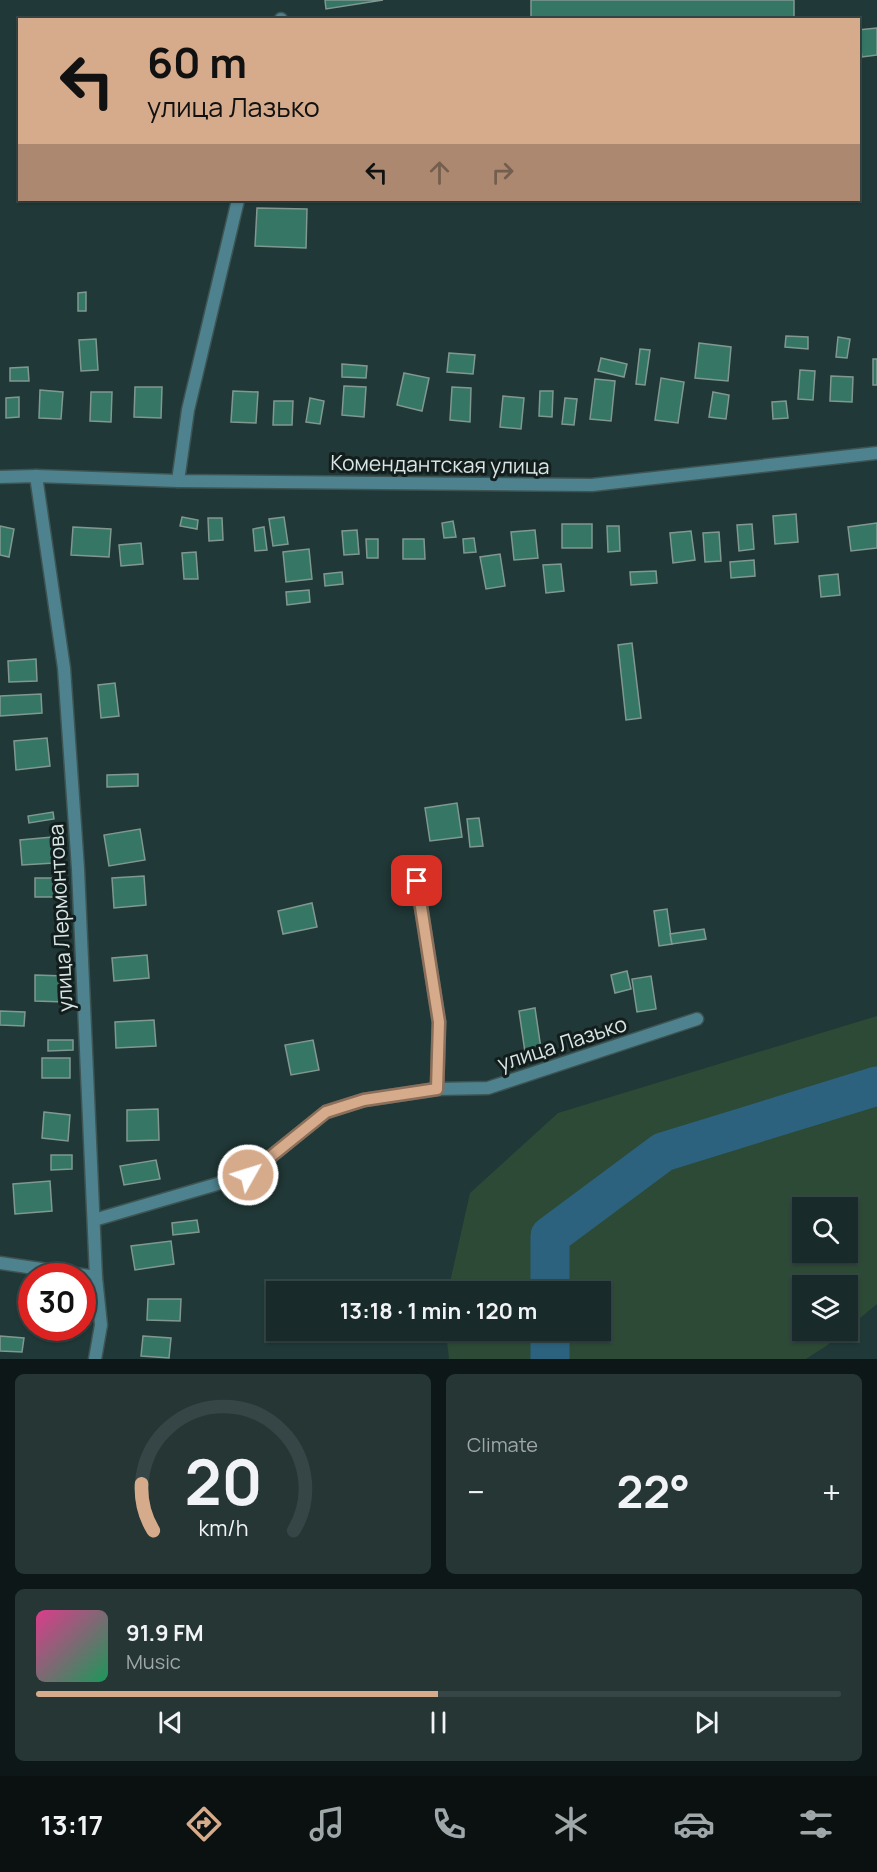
<!DOCTYPE html>
<html lang="en">
<head>
<meta charset="utf-8">
<style>
  body { margin:0; font-family:Manrope,sans-serif; background:#253635; color:#f1f3f6; height:100vh; display:flex; flex-direction:column; font-size:22px; white-space:nowrap }
  * { box-sizing:border-box; margin:0 }
  p { font-size:20px; color:#9fa7a8 }
  .icon { flex:none; width:33px; height:33px; fill:none; stroke:currentColor; stroke-width:2; stroke-linecap:round; stroke-linejoin:round }
  .map { position:relative; height:1359px; overflow:hidden }
  .side { display:flex; flex-direction:column; gap:15px; padding:15px; background:#0d1717; flex:1 }
  .side>* { flex:none }
  .guide { position:absolute; left:18px; top:18px; width:842px; height:183px; border-radius:0px; box-shadow:0 2px 4px #0004,0 0 0 2px #364646; background:#d6ab8b; color:#111; overflow:hidden }
  .buttons { position:absolute; left:792px; top:1197px; display:grid; gap:12px }
  .buttons a { display:grid; place-items:center; width:66px; height:66px; border-radius:0px; background:#182a29; box-shadow:0 2px 4px #0004,0 0 0 2px #364646; font-size:30px }
  .speed { position:absolute; left:18px; top:1263px; display:flex; gap:12px; font-size:30px; font-weight:700; text-align:center }
  .speed>* { display:grid; place-content:center; width:78px; height:78px; border-radius:50%; background:#182a29; box-shadow:0 2px 4px #0004,0 0 0 2px #364646; line-height:1 }
  .speed .limit { border:9px solid #d22; background:#fff; color:#111 }
  .pin { position:absolute; display:grid; place-items:center; width:51px; height:51px; color:#fff; margin:-26px; border-radius:12px; box-shadow:0 3px 9px #0006 }
  .me { position:absolute; width:66px; margin:-33px; rotate:51deg; stroke-linejoin:round; filter:drop-shadow(0 0 4px #0008) }
  .turn { display:flex; align-items:center; gap:21px; height:126px; padding:0 30px; font-size:27px }
  .turn .icon { width:78px; height:78px; stroke-width:2.5 }
  .turn b { display:block; font-size:42px; line-height:51px }
  .lanes { display:flex; align-items:center; height:57px; padding:0 30px; background:#0003; justify-content:center; gap:30px; direction:ltr }
  .lanes .off { opacity:.35 }
  .big { font-size:45px; font-weight:700; line-height:1.1 }
  .side .tile { flex:1; display:flex; flex-direction:column; justify-content:center; gap:9px; min-width:0; padding:0 21px; border-radius:9px; background:#253635 }
  .side .dial { align-items:center; gap:0 }
  .dial svg { height:156px; overflow:visible; fill:none; stroke:#364646; stroke-width:7; stroke-linecap:round; text-anchor:middle }
  .dial text { fill:#f1f3f6; stroke:none }
  .song { display:flex; align-items:center; gap:18px }
  .cover { width:72px; height:72px; border-radius:9px; background:linear-gradient(135deg,hsl(330 70% 55%),hsl(150 70% 35%)) }
  .played { height:6px; border-radius:3px; background:linear-gradient(90deg,#d6ab8b 50%,#364646 50%) }
  .keys { display:flex; justify-content:space-around; direction:ltr }
  .heat { display:flex; justify-content:space-between; align-items:center; font-size:33px; direction:ltr }
  .side .tiles { flex:1; display:grid; gap:15px; grid-template-columns:1fr 1fr }
  .tile:last-child { grid-column:span 2 }
  .trip { position:absolute; left:266px; top:1281px; width:345px; height:60px; border-radius:0px; background:#182a29; box-shadow:0 2px 4px #0004,0 0 0 2px #364646; font-weight:700; line-height:60px; text-align:center }
  .tabs { display:flex; height:96px; justify-content:space-around; align-items:center; background:#0a1110; color:#9fa7a8 }
  .tabs .icon { width:42px; height:42px }
  .tabs .on { color:#d6ab8b }
  .tabs b { font-size:27px; color:#f1f3f6 }
  .map>svg:first-child { display:block }
</style>
</head>
<body>
<div class="map">
<svg width="877" height="1359" viewBox="0 0 877 1359">
  <rect width="100%" height="100%" fill="#203837"/>
  <!-- green -->
  <path fill="#2d4a36" fill-rule="evenodd" d="M877,1016v288l-29,24v-42h-46v44l43,1 -19,15 -20,13h-357l-3,-28 154,-1v-38l-152,-1 22,-98 88,-80zM802,1208h46v44h-46z"/>
  <g fill="none" stroke-linecap="round" stroke-linejoin="round">
    <!-- river -->
    <g stroke="#2c627d" stroke-width="39">
      <polyline points="550,1292 550,1236 663,1152 877,1086"/>
      <polyline points="550,1359 550,1330"/>
    </g>
  </g>
  <!-- building -->
  <g fill="#367665" stroke="#809890" stroke-width="1.5">
    <polygon points="325,0 383,0 326,9"/>
    <rect x="531" y="0" width="263" height="20"/>
    <polygon points="877,28 877,55 862,57 858,30"/>
    <polygon points="257,208 307,209 306,248 255,246"/>
    <polygon points="86,292 86,311 78,311 78,293"/>
    <polygon points="786,336 808,337 808,349 785,347"/>
    <polygon points="838,337 850,339 847,358 836,357"/>
    <polygon points="96,339 98,370 81,371 79,340"/>
    <polygon points="699,343 731,347 728,381 695,378"/>
    <polygon points="640,349 650,350 645,385 636,384"/>
    <polygon points="449,353 475,355 473,374 447,372"/>
    <polygon points="601,358 627,364 624,377 598,371"/>
    <rect x="873" y="359" width="4" height="26"/>
    <polygon points="342,364 367,366 366,378 342,377"/>
    <polygon points="28,367 29,381 10,381 10,368"/>
    <polygon points="800,370 815,371 813,400 798,399"/>
    <polygon points="404,373 429,378 422,411 397,405"/>
    <polygon points="831,376 853,377 852,402 830,401"/>
    <polygon points="661,378 684,382 678,423 655,420"/>
    <polygon points="595,379 615,381 611,421 590,419"/>
    <polygon points="344,386 366,387 364,417 342,415"/>
    <polygon points="135,387 162,387 161,418 134,417"/>
    <polygon points="452,387 471,388 470,422 450,420"/>
    <polygon points="40,390 63,392 61,419 39,418"/>
    <polygon points="233,391 258,392 256,423 231,422"/>
    <polygon points="540,391 553,391 552,417 539,416"/>
    <polygon points="91,392 112,392 111,422 90,421"/>
    <polygon points="713,392 729,395 726,419 709,417"/>
    <polygon points="503,396 524,398 521,429 500,427"/>
    <polygon points="19,397 19,417 6,418 6,398"/>
    <polygon points="310,398 324,401 320,424 306,422"/>
    <polygon points="565,398 577,399 574,425 562,424"/>
    <polygon points="274,401 293,401 292,425 273,425"/>
    <polygon points="786,401 788,418 773,419 772,402"/>
    <polygon points="796,514 798,542 775,544 773,516"/>
    <polygon points="182,517 198,520 197,529 180,526"/>
    <polygon points="284,517 288,544 273,546 269,519"/>
    <polygon points="208,518 222,518 223,540 209,541"/>
    <polygon points="453,521 456,537 444,538 442,523"/>
    <polygon points="877,523 877,548 851,551 848,527"/>
    <rect x="562" y="524" width="30" height="24"/>
    <polygon points="752,524 754,549 739,551 737,525"/>
    <polygon points="0,526 14,529 9,557 0,555"/>
    <polygon points="607,526 619,526 620,551 608,552"/>
    <polygon points="73,527 111,529 109,557 71,555"/>
    <polygon points="264,527 267,550 255,551 253,529"/>
    <polygon points="357,530 359,554 344,555 342,531"/>
    <polygon points="535,530 538,558 514,560 511,532"/>
    <polygon points="691,531 695,560 673,563 670,533"/>
    <polygon points="719,532 721,561 705,562 703,533"/>
    <polygon points="474,538 476,552 464,553 463,539"/>
    <polygon points="366,539 378,539 378,558 367,558"/>
    <polygon points="403,539 424,539 425,559 403,559"/>
    <polygon points="141,543 143,564 121,566 119,545"/>
    <polygon points="309,549 312,579 286,582 283,552"/>
    <polygon points="196,552 198,579 184,579 182,553"/>
    <polygon points="500,554 505,586 486,589 480,557"/>
    <polygon points="754,560 755,576 731,578 730,562"/>
    <polygon points="561,564 564,591 546,593 543,565"/>
    <polygon points="656,571 657,583 631,585 630,572"/>
    <polygon points="342,572 343,584 325,586 324,574"/>
    <polygon points="838,574 840,595 821,597 819,576"/>
    <polygon points="309,590 310,602 287,605 286,592"/>
    <polygon points="632,643 641,718 626,720 618,645"/>
    <polygon points="36,659 37,681 9,682 8,661"/>
    <polygon points="115,683 119,716 101,718 98,685"/>
    <polygon points="41,694 42,713 0,716 0,696"/>
    <polygon points="47,738 50,766 16,770 14,741"/>
    <polygon points="138,774 138,786 107,787 107,775"/>
    <polygon points="457,803 462,837 430,841 425,808"/>
    <polygon points="53,812 54,819 29,823 28,816"/>
    <polygon points="479,818 483,846 470,847 467,819"/>
    <polygon points="140,829 145,860 109,866 104,835"/>
    <polygon points="52,837 54,863 22,865 20,840"/>
    <polygon points="144,876 146,905 114,908 112,878"/>
    <rect x="35" y="878" width="29" height="19"/>
    <polygon points="312,903 317,927 283,934 278,911"/>
    <polygon points="667,909 672,944 659,946 654,911"/>
    <polygon points="704,929 706,939 672,944 670,934"/>
    <polygon points="147,955 149,978 114,981 112,958"/>
    <polygon points="627,971 631,989 615,993 611,975"/>
    <polygon points="35,975 65,976 64,1002 35,1001"/>
    <polygon points="651,976 656,1009 637,1012 632,979"/>
    <polygon points="535,1008 541,1049 525,1052 519,1011"/>
    <polygon points="0,1011 25,1012 24,1026 0,1025"/>
    <polygon points="154,1020 156,1046 116,1048 115,1022"/>
    <polygon points="48,1040 73,1040 73,1050 48,1051"/>
    <polygon points="313,1040 319,1070 291,1075 285,1045"/>
    <rect x="42" y="1058" width="28" height="20"/>
    <polygon points="158,1109 159,1140 127,1141 127,1110"/>
    <polygon points="44,1112 70,1115 68,1141 42,1138"/>
    <polygon points="51,1155 72,1155 72,1169 51,1170"/>
    <polygon points="156,1160 160,1179 124,1185 120,1166"/>
    <polygon points="50,1181 52,1211 15,1214 13,1184"/>
    <polygon points="197,1220 199,1232 173,1235 172,1223"/>
    <polygon points="171,1241 174,1264 135,1270 131,1246"/>
    <polygon points="148,1299 181,1299 180,1321 147,1320"/>
    <polygon points="25,1304 32,1304 32,1322 24,1322"/>
    <polygon points="0,1336 24,1338 22,1352 0,1351"/>
    <polygon points="143,1336 171,1338 169,1358 141,1356"/>
  </g>
  <g fill="none" stroke-linecap="round" stroke-linejoin="round">
    <defs>
      <g id="street">
        <polyline points="281,20 281,19"/>
        <polyline points="36,476 64,668 78,869 96,1277 101,1325 95,1359"/>
        <polyline points="0,477 36,476 178,481 592,485 877,453"/>
        <polyline points="178,481 188,410 238,200"/>
        <polyline points="417,881 439,1022 437,1089"/>
        <polyline points="94,1220 248,1175 326,1112 364,1100 437,1089 488,1088 697,1019"/>
        <polyline points="0,1263 96,1277"/>
      </g>
    </defs>
    <!-- street casing -->
    <use href="#street" stroke="#3d5453" stroke-width="15"/>
    <!-- street -->
    <use href="#street" stroke="#4d828e" stroke-width="12"/>
  </g>
  <g fill="none" stroke-linecap="round" stroke-linejoin="round">
    <defs>
      <polyline id="route" points="248,1175 326,1112 364,1100 437,1089 439,1022 417,881"/>
    </defs>
    <!-- route casing -->
    <use href="#route" stroke="#8b6f5a" stroke-width="15"/>
    <!-- route -->
    <use href="#route" stroke="#d6ab8b" stroke-width="10"/>
  </g>
  <g text-anchor="middle" dominant-baseline="central" stroke-width="6" stroke-linejoin="round" paint-order="stroke">
    <!-- street labels -->
    <g font-size="21" fill="#d7e5e4" stroke="#121d1c">
      <text transform="translate(440 464) rotate(1)">Комендантская улица</text>
      <text transform="translate(60 918) rotate(-93)">улица Лермонтова</text>
      <text transform="translate(562 1043) rotate(-18)">улица Лазько</text>
    </g>
  </g>
</svg>
<div class="buttons">
<a><svg class="icon" aria-label="search" viewBox="0 0 24 24"><circle cx="10" cy="10" r="6"/><path d="M15 15l6 6"/></svg></a>
<a><svg class="icon" aria-label="layers" viewBox="0 0 24 24"><path d="M12 4l9 5-9 5-9-5zM3 14l9 5 9-5"/></svg></a>
</div>
<div class="speed"><div class="limit">30</div></div>
<div class="pin" style="left:417px;top:881px;background:#d93025"><svg class="icon" aria-label="arrive" viewBox="0 0 24 24"><path d="M6 21V4h12l-3 4 3 4H6"/></svg></div>
<svg class="me" style="left:248px;top:1175px" viewBox="-20 -20 40 40"><circle r="17" fill="#d6ab8b" stroke="#fff" stroke-width="3"/><path d="M0-11L8 9 0 5-8 9z" fill="#fff"/></svg>
<div class="trip">13:18 · 1 min · 120 m</div>
<div class="guide">
<div class="turn"><svg class="icon" aria-label="left" viewBox="0 0 24 24"><path d="M17 20v-9H6M10 6l-5 5 5 5"/></svg><div><b>60 m</b>улица Лазько</div></div>
<div class="lanes"><svg class="icon" aria-label="left" viewBox="0 0 24 24"><path d="M17 20v-9H6M10 6l-5 5 5 5"/></svg><svg class="icon off" aria-label="ahead" viewBox="0 0 24 24"><path d="M12 20V5M6 11l6-6 6 6"/></svg><svg class="icon off" aria-label="right" viewBox="0 0 24 24"><path d="M7 20v-9h11M14 6l5 5-5 5"/></svg></div>
</div>
</div>
<section class="side">
<div class="tiles">
<div class="tile dial"><svg viewBox="0 0 100 80">
<path d="M14 69A42 42 0 1 1 86 69"/>
<path d="M14 69A42 42 0 0 1 8 45" stroke="#d6ab8b"/>
<text x="50" y="56" font-size="32" font-weight="700">20</text>
<text x="50" y="72" font-size="11">km/h</text>
</svg></div>
<div class="tile"><p>Climate</p>
<div class="heat"><a>−</a><b class="big">22°</b><a>+</a></div>
</div>
<div class="tile">
<div class="song"><i class="cover"></i><div><b>91.9 FM</b><p>Music</p></div></div>
<div class="played"></div>
<div class="keys"><svg class="icon" aria-label="previous" viewBox="0 0 24 24"><path d="M18 5L8 12l10 7zM5 5v14"/></svg><svg class="icon" aria-label="pause" viewBox="0 0 24 24"><path d="M8 5v14M16 5v14"/></svg><svg class="icon" aria-label="next" viewBox="0 0 24 24"><path d="M6 5l10 7-10 7zM19 5v14"/></svg></div>
</div>
</div>
</section>
<nav class="tabs">
<b>13:17</b>
<svg class="icon on" aria-label="directions" viewBox="0 0 24 24"><path d="M12 3l9 9-9 9-9-9zM9 14v-3h6M13 9l2 2-2 2"/></svg>
<svg class="icon" aria-label="music" viewBox="0 0 24 24"><path d="M9 18V5l10-2v13"/><circle cx="6" cy="18" r="3"/><circle cx="16" cy="16" r="3"/></svg>
<svg class="icon" aria-label="phone" viewBox="0 0 24 24"><path d="M5 4h4l2 5-3 2q2 4 5 5l2-3 5 2v4C11 20 4 13 5 4z"/></svg>
<svg class="icon" aria-label="climate" viewBox="0 0 24 24"><path d="M12 3v18M4 7l16 10M4 17L20 7"/></svg>
<svg class="icon" aria-label="car" viewBox="0 0 24 24"><path d="M5 17H2v-5l4-1 3-4h7l3 4 3 1v5h-3M9 17h6M6 11h13"/><circle cx="7" cy="17" r="2"/><circle cx="17" cy="17" r="2"/></svg>
<svg class="icon" aria-label="filters" viewBox="0 0 24 24"><path d="M4 7h16M4 17h16"/><circle cx="9" cy="7" r="2"/><circle cx="15" cy="17" r="2"/></svg>
</nav>
</body>
</html>
